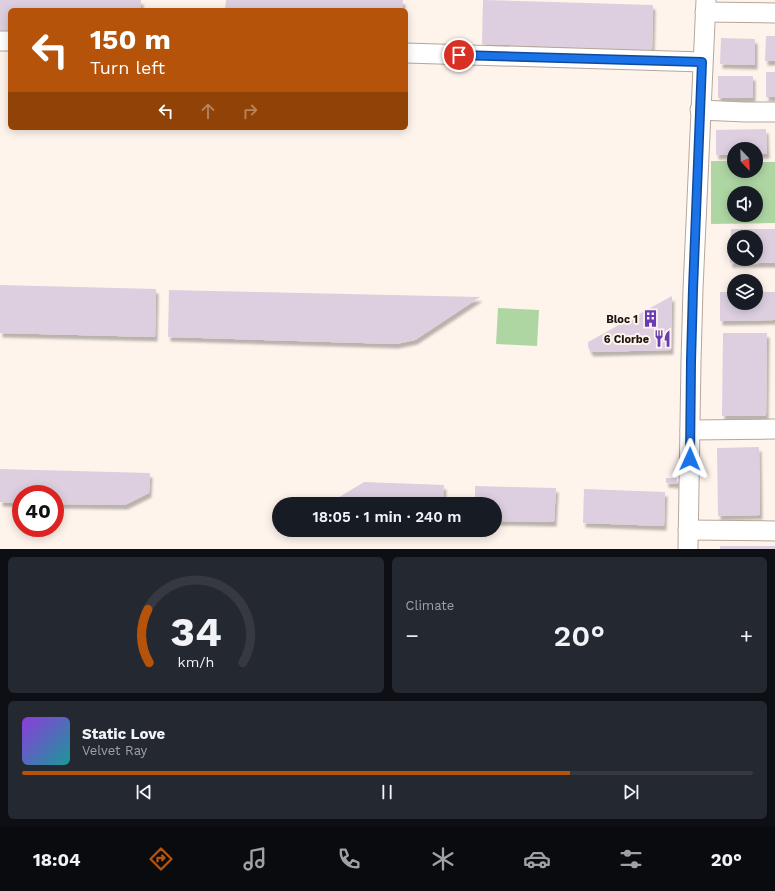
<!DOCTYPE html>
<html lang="en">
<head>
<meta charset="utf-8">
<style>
  body { margin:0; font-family:"Work Sans",sans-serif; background:#242831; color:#f1f3f6; height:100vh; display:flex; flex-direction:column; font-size:15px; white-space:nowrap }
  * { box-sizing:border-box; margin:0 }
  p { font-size:13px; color:#9ea1a6 }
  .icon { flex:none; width:22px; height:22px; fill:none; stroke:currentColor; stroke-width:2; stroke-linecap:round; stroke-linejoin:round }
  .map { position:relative; height:549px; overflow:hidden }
  .panel { display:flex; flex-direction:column; gap:8px; padding:8px; background:#0d0f14; flex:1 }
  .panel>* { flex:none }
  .hud { position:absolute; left:8px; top:8px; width:400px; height:122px; border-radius:6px; box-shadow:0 2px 10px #0003; background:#b45309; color:#fff; overflow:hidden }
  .needle { width:26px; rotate:157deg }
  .tools { position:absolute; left:727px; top:142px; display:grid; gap:8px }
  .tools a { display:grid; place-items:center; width:36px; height:36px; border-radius:50%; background:#171b24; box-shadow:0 2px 10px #0003; font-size:20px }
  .speed { position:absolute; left:12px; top:485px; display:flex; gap:8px; font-size:20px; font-weight:700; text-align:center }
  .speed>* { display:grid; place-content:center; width:52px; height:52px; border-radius:50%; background:#171b24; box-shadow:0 2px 10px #0003; line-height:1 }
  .speed .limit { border:6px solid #d22; background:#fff; color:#111 }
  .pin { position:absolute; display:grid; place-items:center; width:34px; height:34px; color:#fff; margin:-17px; border:2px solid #fff; border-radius:50%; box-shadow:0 1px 4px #0007 }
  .me { position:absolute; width:44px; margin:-22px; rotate:1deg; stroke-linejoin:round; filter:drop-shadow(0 0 3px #0008) }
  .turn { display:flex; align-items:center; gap:14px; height:84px; padding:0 16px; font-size:18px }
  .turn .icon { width:52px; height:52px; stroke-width:2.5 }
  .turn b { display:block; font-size:28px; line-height:34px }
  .lanes { display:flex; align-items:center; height:38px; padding:0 16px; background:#0003; justify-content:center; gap:20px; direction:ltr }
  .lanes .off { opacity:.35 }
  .big { font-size:30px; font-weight:600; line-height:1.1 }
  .panel .widget { flex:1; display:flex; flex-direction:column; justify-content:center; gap:6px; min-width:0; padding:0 14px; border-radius:6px; background:#242831 }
  .panel .dial { align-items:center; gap:0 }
  .dial svg { height:104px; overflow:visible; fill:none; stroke:#363941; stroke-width:7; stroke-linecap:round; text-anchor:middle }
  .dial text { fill:#f1f3f6; stroke:none }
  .song { display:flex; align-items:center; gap:12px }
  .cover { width:48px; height:48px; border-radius:6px; background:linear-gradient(135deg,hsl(270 70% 55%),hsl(180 70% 35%)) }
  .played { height:4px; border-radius:2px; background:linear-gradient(90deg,#b45309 75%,#363941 75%) }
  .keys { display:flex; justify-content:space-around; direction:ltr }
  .heat { display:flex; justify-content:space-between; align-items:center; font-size:22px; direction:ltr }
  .panel .tiles { flex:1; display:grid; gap:8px; grid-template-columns:1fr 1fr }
  .widget:last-child { grid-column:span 2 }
  .trip { position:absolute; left:272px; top:497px; width:230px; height:40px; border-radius:20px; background:#171b24; box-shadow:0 2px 10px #0003; font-weight:600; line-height:40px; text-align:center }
  .tab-bar { display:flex; height:64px; justify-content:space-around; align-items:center; background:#090b0e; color:#9ea1a6 }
  .tab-bar .icon { width:28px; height:28px }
  .tab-bar .current { color:#b45309 }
  .tab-bar b { font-size:18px; color:#f1f3f6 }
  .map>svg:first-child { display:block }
</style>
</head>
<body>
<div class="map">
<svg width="775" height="549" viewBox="0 0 775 549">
  <defs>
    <filter id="shadow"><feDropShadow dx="2.5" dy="4.5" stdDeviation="1" flood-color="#0004"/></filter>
  </defs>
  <rect width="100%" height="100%" fill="#fef4ec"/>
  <!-- green -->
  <g fill="#aed6a3" fill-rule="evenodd">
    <path d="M711,161h23v10h22v-9h19v61l-64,1zM734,193h22v22h-22z"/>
    <polygon points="498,308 539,310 537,346 496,344"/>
  </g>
  <!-- building -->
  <g fill="#ddcfdf" fill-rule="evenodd" filter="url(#shadow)">
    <polygon points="0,0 141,0 141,10 10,10 10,32 0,32"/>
    <polygon points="226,0 403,0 402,10 225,10"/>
    <polygon points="483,0 653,5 652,50 482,44"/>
    <polygon points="766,36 775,36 775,61 765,61"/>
    <polygon points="721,38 755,39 755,65 720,64"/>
    <rect x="766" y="72" width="9" height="25"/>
    <rect x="718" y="76" width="35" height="22"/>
    <polygon points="766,129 767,154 756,154 756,149 734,149 734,154 716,155 716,130"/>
    <path d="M731,229h44v34h-45zM734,237h22v22h-22z"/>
    <polygon points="0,285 156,289 155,337 0,333"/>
    <polygon points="169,290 480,297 415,340 396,344 168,337"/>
    <polygon points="720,292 734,292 734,303 756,303 756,292 775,292 775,320 720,321"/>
    <polygon points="672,296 671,350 591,352 588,347 588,342"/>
    <polygon points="723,333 767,333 766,416 722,416"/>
    <polygon points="759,447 760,515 718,516 717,448"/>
    <polygon points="0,469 150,473 149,493 125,505 55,504 55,494 21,494 21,503 0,502"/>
    <polygon points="666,478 677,478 677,484 666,483"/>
    <polygon points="364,482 444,485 443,504 332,504 333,501"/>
    <polygon points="475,486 556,488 554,522 495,521 495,504 475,504"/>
    <polygon points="584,489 665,492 664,526 583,523"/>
    <rect x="720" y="546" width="55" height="3"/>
  </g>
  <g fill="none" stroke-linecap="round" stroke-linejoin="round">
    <defs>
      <g id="minor">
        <polyline points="705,12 775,13"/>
        <polyline points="0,41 10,41"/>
        <polyline points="406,53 702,62"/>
        <polyline points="700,110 745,112 775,112"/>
        <polyline points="690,430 775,429"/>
        <polyline points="688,530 775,531"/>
        <polyline points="688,549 691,361 693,289 706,0"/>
      </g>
    </defs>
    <!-- minor casing -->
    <use href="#minor" stroke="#b7a69a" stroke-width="21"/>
    <!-- minor -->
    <use href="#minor" stroke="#fff" stroke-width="19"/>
  </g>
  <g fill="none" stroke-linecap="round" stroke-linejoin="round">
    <defs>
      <polyline id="route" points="459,55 702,62 693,289 691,361 690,459"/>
    </defs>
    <!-- route casing -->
    <use href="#route" stroke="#114b97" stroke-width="10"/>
    <!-- route -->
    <use href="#route" stroke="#1a73e8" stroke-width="7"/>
  </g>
  <!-- icons -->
  <defs>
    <symbol id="building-bare" viewBox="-9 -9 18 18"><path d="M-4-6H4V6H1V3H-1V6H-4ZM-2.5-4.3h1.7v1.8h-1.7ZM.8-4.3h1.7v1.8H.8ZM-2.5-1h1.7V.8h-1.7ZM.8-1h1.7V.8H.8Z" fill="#683cb4" stroke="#fef4ec" stroke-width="2.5" paint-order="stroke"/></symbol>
    <symbol id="restaurant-bare" viewBox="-9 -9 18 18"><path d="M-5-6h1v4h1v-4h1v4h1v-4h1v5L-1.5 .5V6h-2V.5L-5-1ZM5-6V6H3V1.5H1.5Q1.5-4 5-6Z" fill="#683cb4" stroke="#fef4ec" stroke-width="2.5" paint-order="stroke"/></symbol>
  </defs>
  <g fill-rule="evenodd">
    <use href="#building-bare" x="638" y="306" width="25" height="25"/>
    <use href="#restaurant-bare" x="650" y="326" width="25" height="25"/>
  </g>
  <g text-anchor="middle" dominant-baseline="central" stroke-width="4" stroke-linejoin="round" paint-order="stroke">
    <!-- poi labels -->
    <g font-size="11" font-weight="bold" fill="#1c1612" stroke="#fef4ec" text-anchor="end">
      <text x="638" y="319">Bloc 1</text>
      <text x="649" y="339">6 Ciorbe</text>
    </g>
  </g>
</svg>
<div class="tools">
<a><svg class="needle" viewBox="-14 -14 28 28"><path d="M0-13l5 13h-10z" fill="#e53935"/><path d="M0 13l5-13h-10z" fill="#9ea1a6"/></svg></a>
<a><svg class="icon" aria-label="sound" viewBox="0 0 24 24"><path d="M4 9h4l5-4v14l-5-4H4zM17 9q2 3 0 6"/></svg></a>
<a><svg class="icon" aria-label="search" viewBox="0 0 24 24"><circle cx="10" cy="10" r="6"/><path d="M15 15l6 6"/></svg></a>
<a><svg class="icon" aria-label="layers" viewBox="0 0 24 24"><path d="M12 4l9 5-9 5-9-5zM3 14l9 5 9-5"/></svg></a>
</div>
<div class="speed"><div class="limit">40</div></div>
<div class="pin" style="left:459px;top:55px;background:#d93025"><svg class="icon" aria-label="arrive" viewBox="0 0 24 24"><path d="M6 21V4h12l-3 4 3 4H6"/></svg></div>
<svg class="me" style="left:690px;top:459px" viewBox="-20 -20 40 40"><path d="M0-17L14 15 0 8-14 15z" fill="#1a73e8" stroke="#fff" stroke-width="4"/></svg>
<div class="trip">18:05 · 1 min · 240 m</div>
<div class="hud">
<div class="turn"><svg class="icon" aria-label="left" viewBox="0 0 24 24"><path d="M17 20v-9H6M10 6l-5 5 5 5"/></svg><div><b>150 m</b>Turn left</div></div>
<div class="lanes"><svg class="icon" aria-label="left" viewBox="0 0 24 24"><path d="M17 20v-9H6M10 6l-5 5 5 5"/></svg><svg class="icon off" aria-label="ahead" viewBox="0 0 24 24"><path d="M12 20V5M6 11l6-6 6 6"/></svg><svg class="icon off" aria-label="right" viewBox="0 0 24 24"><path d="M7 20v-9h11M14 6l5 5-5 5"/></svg></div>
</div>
</div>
<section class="panel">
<div class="tiles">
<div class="widget dial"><svg viewBox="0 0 100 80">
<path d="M14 69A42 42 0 1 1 86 69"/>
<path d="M14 69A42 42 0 0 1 13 28" stroke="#b45309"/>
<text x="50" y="56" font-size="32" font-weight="700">34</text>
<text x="50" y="72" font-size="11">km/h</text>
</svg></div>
<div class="widget"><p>Climate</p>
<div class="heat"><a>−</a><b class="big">20°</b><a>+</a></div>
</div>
<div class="widget">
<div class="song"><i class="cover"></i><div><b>Static Love</b><p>Velvet Ray</p></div></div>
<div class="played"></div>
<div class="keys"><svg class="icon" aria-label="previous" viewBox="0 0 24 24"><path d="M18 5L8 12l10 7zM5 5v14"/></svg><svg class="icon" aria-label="pause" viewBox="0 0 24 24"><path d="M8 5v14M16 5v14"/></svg><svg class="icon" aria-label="next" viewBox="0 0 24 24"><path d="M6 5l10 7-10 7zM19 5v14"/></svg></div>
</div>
</div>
</section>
<nav class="tab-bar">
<b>18:04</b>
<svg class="icon current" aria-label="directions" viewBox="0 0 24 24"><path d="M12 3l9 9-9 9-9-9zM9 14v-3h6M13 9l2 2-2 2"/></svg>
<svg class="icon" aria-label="music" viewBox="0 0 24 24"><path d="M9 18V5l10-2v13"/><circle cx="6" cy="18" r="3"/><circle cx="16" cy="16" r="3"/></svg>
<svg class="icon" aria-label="phone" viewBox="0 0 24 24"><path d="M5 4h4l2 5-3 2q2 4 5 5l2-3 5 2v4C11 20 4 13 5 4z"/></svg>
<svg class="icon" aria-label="climate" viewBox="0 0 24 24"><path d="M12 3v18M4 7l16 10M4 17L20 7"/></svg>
<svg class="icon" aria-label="car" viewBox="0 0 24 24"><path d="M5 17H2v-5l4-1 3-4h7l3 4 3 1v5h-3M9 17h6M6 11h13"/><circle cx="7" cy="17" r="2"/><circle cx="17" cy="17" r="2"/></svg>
<svg class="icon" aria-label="filters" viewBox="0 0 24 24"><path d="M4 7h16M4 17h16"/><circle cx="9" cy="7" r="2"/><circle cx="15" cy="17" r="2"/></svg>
<b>20°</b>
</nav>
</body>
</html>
